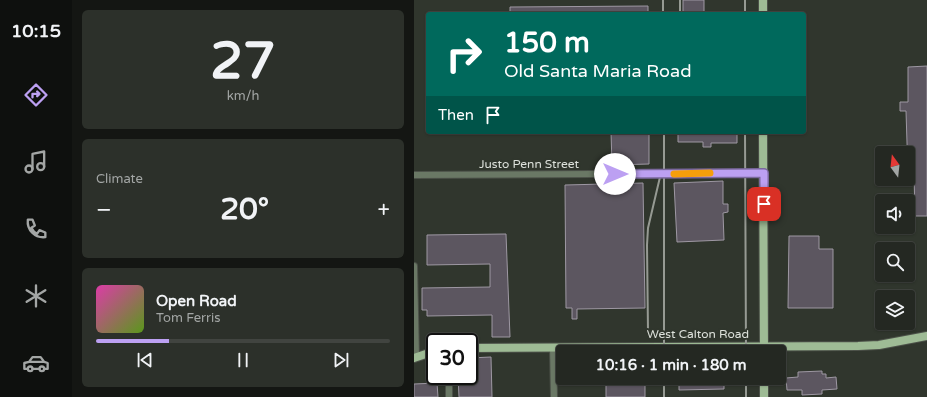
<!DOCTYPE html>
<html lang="en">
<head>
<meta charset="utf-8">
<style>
  body { margin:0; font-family:"Varela Round",sans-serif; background:#2c302a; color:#f1f3f6; height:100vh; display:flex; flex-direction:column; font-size:15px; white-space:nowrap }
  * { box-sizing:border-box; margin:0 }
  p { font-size:13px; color:#a3a6a5 }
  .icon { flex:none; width:22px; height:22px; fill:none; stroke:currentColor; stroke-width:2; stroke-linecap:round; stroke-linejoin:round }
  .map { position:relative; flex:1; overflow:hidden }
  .panel { display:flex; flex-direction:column; gap:10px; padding:10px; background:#141613; width:342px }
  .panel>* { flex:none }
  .top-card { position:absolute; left:12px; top:12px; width:380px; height:122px; border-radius:4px; box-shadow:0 1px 3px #0004,0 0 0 1px #414440; background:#00695c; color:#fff; overflow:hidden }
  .needle { width:26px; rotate:345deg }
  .fabs { position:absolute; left:461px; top:146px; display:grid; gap:8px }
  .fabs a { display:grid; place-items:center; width:40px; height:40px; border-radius:4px; background:#242822; box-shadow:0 1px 3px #0004,0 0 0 1px #414440; font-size:20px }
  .speed { position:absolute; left:12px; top:333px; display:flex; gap:8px; font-size:20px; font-weight:700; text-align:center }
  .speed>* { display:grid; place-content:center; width:52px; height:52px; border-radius:50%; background:#242822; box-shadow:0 1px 3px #0004,0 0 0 1px #414440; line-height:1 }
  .speed .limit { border:2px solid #111; border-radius:6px; background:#fff; color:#111 }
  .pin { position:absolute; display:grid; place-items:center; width:34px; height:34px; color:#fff; margin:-17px; border-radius:8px; box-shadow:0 2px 6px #0006 }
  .me { position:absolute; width:44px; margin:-22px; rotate:90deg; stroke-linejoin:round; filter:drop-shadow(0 0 3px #0008) }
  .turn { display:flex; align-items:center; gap:14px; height:84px; padding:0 12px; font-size:18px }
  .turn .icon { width:52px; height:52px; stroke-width:2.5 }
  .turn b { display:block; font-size:28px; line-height:34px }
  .then { display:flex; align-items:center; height:38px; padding:0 12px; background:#0003; gap:8px; font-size:15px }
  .big { font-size:30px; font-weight:700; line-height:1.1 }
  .panel .tile { flex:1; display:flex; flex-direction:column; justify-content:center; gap:6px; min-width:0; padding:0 14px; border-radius:6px; background:#2c302a }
  .panel .dial { align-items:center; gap:0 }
  .dial b { font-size:52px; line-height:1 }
  .song { display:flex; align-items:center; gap:12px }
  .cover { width:48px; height:48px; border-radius:6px; background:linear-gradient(135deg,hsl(320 70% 55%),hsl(90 70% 35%)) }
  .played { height:4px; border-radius:2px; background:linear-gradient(90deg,#bca0f2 25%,#414440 25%) }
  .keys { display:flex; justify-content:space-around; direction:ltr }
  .heat { display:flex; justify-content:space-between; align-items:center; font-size:22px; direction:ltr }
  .trip { position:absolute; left:142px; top:345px; width:230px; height:40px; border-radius:4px; background:#242822; box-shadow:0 1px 3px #0004,0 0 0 1px #414440; font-weight:700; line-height:40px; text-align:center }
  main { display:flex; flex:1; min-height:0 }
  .menu { display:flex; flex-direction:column; width:72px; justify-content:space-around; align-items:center; background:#0e100e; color:#a3a6a5 }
  .menu .icon { width:28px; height:28px }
  .menu .on { color:#bca0f2 }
  .menu b { font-size:18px; color:#f1f3f6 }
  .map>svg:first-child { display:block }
</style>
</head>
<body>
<main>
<nav class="menu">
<b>10:15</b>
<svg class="icon on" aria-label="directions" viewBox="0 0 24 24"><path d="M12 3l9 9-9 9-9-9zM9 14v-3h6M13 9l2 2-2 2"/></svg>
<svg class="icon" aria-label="music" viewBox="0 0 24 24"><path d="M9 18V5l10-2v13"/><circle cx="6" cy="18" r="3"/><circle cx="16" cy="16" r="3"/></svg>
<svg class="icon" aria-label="phone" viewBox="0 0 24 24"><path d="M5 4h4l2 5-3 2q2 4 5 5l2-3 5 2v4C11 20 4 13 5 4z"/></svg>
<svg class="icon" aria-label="climate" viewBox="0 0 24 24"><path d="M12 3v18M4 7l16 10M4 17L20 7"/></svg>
<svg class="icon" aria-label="car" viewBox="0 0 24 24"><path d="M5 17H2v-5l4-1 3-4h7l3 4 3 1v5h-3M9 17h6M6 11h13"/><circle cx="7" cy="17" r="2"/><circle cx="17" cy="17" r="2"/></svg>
</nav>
<section class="panel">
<div class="tile dial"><b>27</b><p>km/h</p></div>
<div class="tile"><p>Climate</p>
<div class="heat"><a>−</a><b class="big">20°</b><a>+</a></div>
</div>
<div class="tile">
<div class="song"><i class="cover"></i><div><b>Open Road</b><p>Tom Ferris</p></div></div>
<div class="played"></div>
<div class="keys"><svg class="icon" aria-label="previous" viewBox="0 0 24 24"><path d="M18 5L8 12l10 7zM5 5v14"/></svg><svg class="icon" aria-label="pause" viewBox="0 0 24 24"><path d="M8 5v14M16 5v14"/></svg><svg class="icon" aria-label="next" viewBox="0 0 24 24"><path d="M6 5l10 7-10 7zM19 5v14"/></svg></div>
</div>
</section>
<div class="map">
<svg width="513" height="397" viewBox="0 0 513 397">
  <rect width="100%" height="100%" fill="#30362d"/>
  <!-- building -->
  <g fill="#5c5660" stroke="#9e98a3">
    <rect x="269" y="0" width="21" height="14"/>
    <polygon points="234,6 234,14 96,14 96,7"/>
    <polygon points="513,66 513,216 501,216 500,174 494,174 492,111 486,111 486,102 494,102 494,67"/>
    <polygon points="197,132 235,132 235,164 198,165"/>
    <polygon points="264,132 323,132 323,143 297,143 297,147 289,147 289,142 264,142"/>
    <polygon points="309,181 309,204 314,204 314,212 309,213 310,240 263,242 260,183"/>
    <polygon points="229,183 231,308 163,309 163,319 158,319 158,308 152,308 151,185"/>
    <polygon points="92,234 96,337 78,337 78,315 13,316 13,310 8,310 8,288 76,287 76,264 13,265 13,235"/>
    <polygon points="375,236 405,236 405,249 419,249 419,308 374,308"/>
    <polygon points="77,357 78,397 45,397 44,376 55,376 55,358"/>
    <polygon points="408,371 408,374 412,374 412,378 422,377 423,389 408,390 408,394 388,395 388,390 373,390 372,378 384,377 384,372"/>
    <rect x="192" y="378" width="39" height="19"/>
    <polygon points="265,378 310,378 310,389 265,390"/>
    <polygon points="23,383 24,397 0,397 0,384"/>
  </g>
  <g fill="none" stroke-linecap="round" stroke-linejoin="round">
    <defs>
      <g id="minor">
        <polyline points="0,175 350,173"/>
        <polyline points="0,266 2,357"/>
        <polyline points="139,347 140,397"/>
        <polyline points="35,376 35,397"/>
      </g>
      <g id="major">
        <polyline points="349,0 349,14"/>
        <polyline points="349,132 350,352"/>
        <polyline points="55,348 444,346 465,345 513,336"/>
        <polyline points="0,358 21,351"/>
        <polyline points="350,378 350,397"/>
      </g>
    </defs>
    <!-- minor casing -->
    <use href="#minor" stroke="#4c5149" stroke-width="8"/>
    <!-- major casing -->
    <use href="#major" stroke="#4c5149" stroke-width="10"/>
    <!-- minor -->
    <use href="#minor" stroke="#6a7865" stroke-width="6"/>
    <!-- major -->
    <use href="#major" stroke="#9ebb95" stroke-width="8"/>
    <!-- rail -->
    <g stroke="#969a93" stroke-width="2">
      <polyline points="249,0 249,14"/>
      <polyline points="266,0 266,14"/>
      <polyline points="331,14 331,0"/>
      <polyline points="250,132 250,352"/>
      <polyline points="331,132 332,352"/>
      <polyline points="234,331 233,245 234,228 246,177"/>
      <polyline points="250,378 250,397"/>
      <polyline points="332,378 332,397"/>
    </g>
  </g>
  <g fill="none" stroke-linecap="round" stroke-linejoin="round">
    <defs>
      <polyline id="route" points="201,174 350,173 350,204"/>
    </defs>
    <!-- route casing -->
    <use href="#route" stroke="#7a689d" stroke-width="10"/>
    <!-- route -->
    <use href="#route" stroke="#bca0f2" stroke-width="7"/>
    <!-- slow -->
    <polyline stroke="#f59e0b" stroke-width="7" points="260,174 296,173"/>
  </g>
  <g text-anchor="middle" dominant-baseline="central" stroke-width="4" stroke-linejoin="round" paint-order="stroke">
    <!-- street labels -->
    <g font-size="12" fill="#dde1db" stroke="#30362d">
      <text x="115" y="164">Justo Penn Street</text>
      <text x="284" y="334">West Calton Road</text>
    </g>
  </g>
</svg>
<div class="fabs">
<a><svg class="needle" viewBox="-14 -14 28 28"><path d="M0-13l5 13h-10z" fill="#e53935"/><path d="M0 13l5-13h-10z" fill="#a3a6a5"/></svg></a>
<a><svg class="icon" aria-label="sound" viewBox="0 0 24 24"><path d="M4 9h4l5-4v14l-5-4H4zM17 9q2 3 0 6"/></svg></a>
<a><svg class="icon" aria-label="search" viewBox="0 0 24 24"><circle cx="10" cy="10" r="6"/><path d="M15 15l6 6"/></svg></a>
<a><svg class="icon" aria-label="layers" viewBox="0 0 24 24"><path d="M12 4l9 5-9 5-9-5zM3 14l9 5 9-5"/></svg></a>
</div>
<div class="speed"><div class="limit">30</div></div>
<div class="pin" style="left:350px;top:204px;background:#d93025"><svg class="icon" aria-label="arrive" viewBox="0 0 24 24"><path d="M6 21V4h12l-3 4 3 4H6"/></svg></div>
<svg class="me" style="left:201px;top:174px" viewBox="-20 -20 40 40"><circle r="19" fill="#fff"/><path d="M0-13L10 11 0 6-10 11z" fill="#bca0f2"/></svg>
<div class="trip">10:16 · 1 min · 180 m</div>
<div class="top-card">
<div class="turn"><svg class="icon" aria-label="right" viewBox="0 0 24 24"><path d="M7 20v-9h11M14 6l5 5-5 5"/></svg><div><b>150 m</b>Old Santa Maria Road</div></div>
<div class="then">Then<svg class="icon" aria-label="arrive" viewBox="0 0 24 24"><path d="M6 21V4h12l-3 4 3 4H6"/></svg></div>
</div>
</div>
</main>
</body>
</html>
